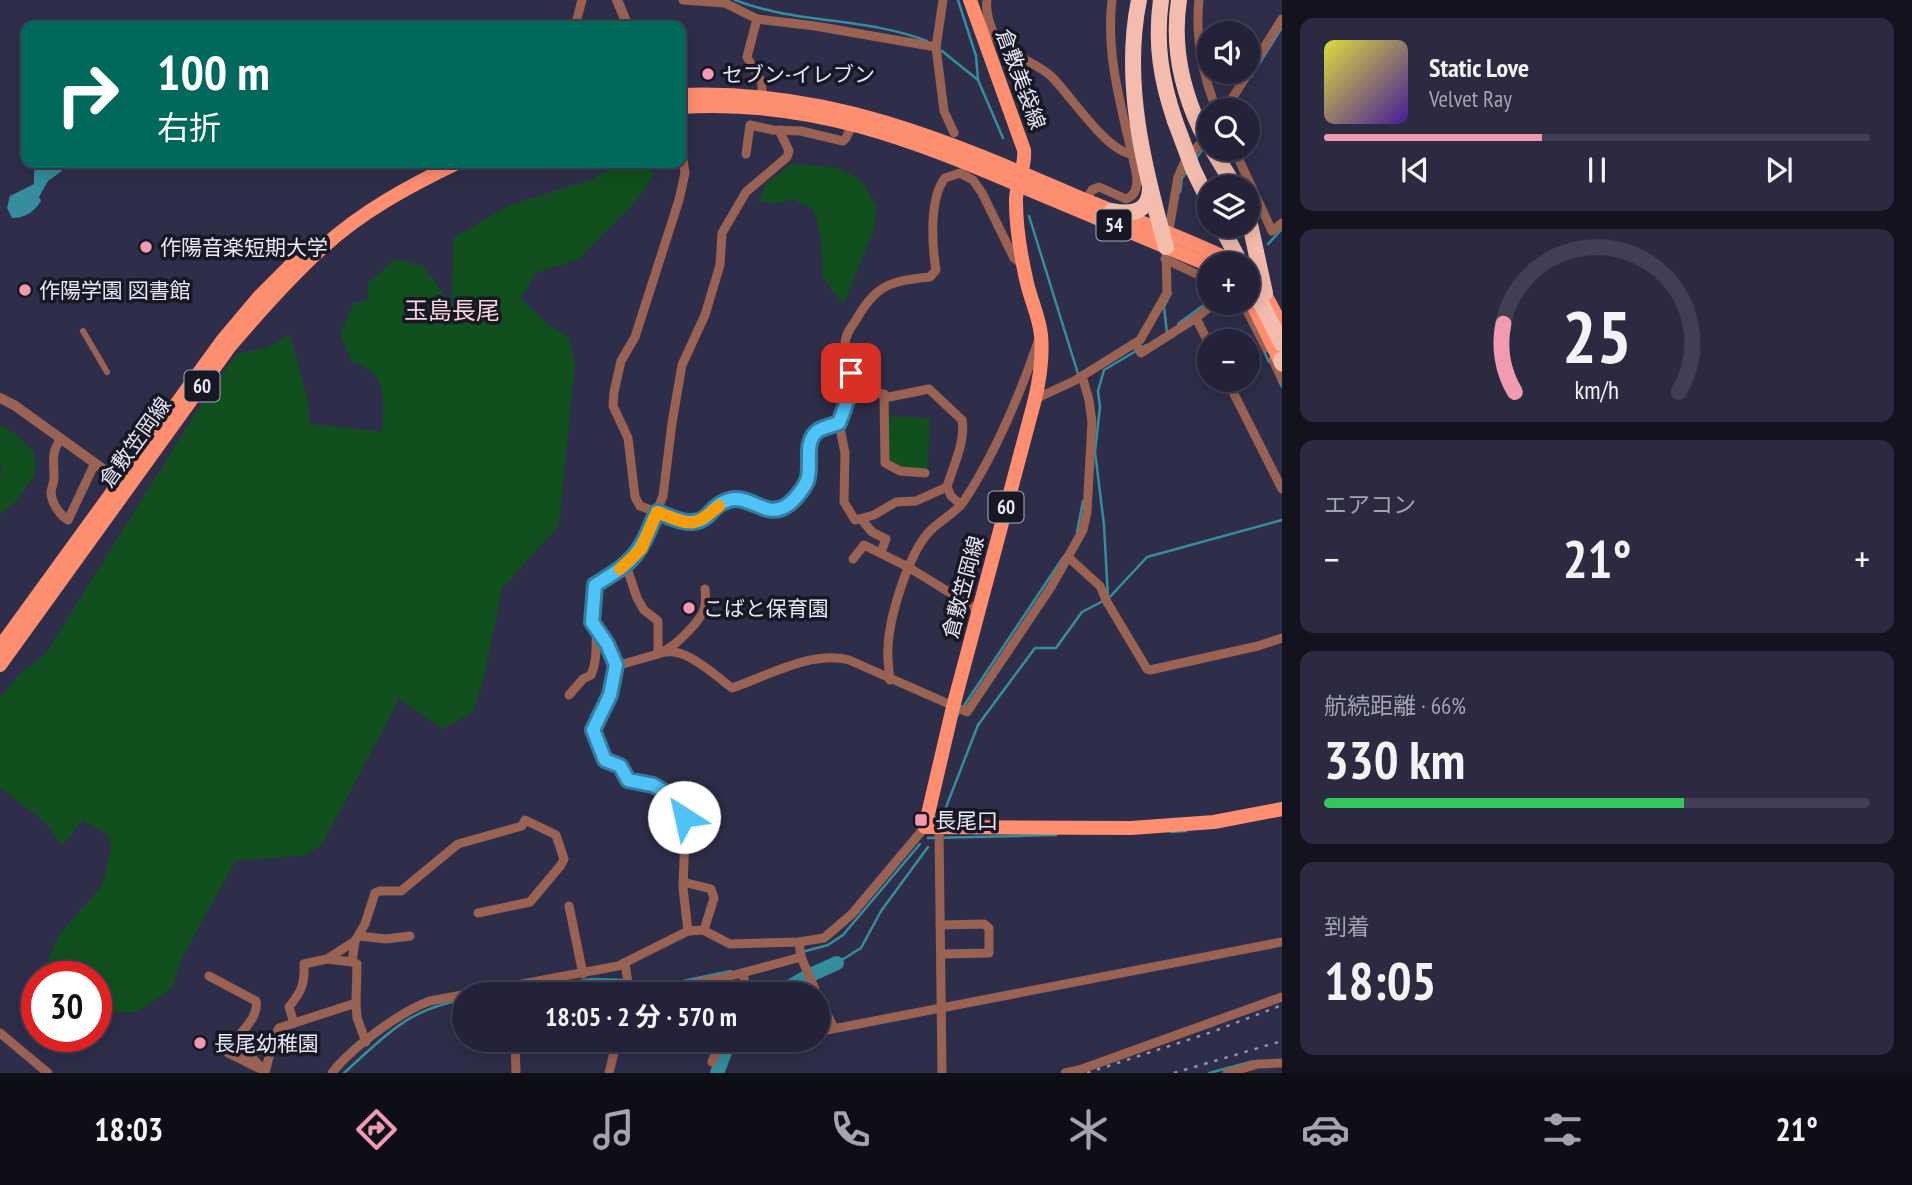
<!DOCTYPE html>
<html lang="ja">
<head>
<meta charset="utf-8">
<style>
  body { margin:0; font-family:"PT Sans Narrow","Noto Sans JP",sans-serif; background:#2b2a40; color:#f1f3f6; height:100vh; display:flex; flex-direction:column; font-size:26px; white-space:nowrap }
  * { box-sizing:border-box; margin:0 }
  p { font-size:23px; color:#a3a4ae }
  .icon { flex:none; width:38px; height:38px; fill:none; stroke:currentColor; stroke-width:2; stroke-linecap:round; stroke-linejoin:round }
  .map { position:relative; flex:1; overflow:hidden }
  .sheet { display:flex; flex-direction:column; gap:18px; padding:18px; background:#13131f; width:630px }
  .sheet>* { flex:none }
  .banner { position:absolute; left:21px; top:21px; width:665px; height:147px; border-radius:14px; box-shadow:0 4px 18px #0003,0 0 0 2px #403f53; background:#00695c; color:#fff; overflow:hidden }
  .buttons { position:absolute; left:1197px; top:21px; display:grid; gap:14px }
  .buttons a { display:grid; place-items:center; width:63px; height:63px; border-radius:50%; background:#232238; box-shadow:0 4px 18px #0003,0 0 0 2px #403f53; font-size:35px }
  .speed { position:absolute; left:21px; top:961px; display:flex; gap:14px; font-size:35px; font-weight:700; text-align:center }
  .speed>* { display:grid; place-content:center; width:91px; height:91px; border-radius:50%; background:#232238; box-shadow:0 4px 18px #0003,0 0 0 2px #403f53; line-height:1 }
  .speed .limit { border:10px solid #d22; background:#fff; color:#111 }
  .pin { position:absolute; display:grid; place-items:center; width:60px; height:60px; color:#fff; margin:-30px; border-radius:14px; box-shadow:0 4px 10px #0006 }
  .me { position:absolute; width:77px; margin:-38px; rotate:325deg; stroke-linejoin:round; filter:drop-shadow(0 0 5px #0008) }
  .turn { display:flex; align-items:center; gap:24px; height:147px; padding:0 21px; font-size:32px }
  .turn .icon { width:91px; height:91px; stroke-width:2.5 }
  .turn b { display:block; font-size:49px; line-height:60px }
  .big { font-size:52px; font-weight:700; line-height:1.1 }
  .sheet .tile { flex:1; display:flex; flex-direction:column; justify-content:center; gap:10px; min-width:0; padding:0 24px; border-radius:14px; background:#2b2a40 }
  .sheet .dial { align-items:center; gap:0 }
  .dial svg { height:182px; overflow:visible; fill:none; stroke:#403f53; stroke-width:7; stroke-linecap:round; text-anchor:middle }
  .dial text { fill:#f1f3f6; stroke:none }
  .song { display:flex; align-items:center; gap:21px }
  .cover { width:84px; height:84px; border-radius:10px; background:linear-gradient(135deg,hsl(60 70% 55%),hsl(260 70% 35%)) }
  .played { height:7px; border-radius:4px; background:linear-gradient(90deg,#f29ab0 40%,#403f53 40%) }
  .keys { display:flex; justify-content:space-around; direction:ltr }
  .heat { display:flex; justify-content:space-between; align-items:center; font-size:38px; direction:ltr }
  .charge { height:10px; border-radius:5px; background:linear-gradient(90deg,#34c759 66%,#403f53 0) }
  .trip { position:absolute; left:452px; top:982px; width:378px; height:70px; border-radius:35px; background:#232238; box-shadow:0 4px 18px #0003,0 0 0 2px #403f53; font-weight:700; line-height:70px; text-align:center }
  .tab-bar { display:flex; height:112px; justify-content:space-around; align-items:center; background:#0e0e16; color:#a3a4ae }
  .tab-bar .icon { width:49px; height:49px }
  .tab-bar .active { color:#f29ab0 }
  .tab-bar b { font-size:32px; color:#f1f3f6 }
  main { display:flex; flex:1; min-height:0 }
  .map>svg:first-child { display:block }
</style>
</head>
<body>
<main>
<div class="map">
<svg width="1282" height="1073" viewBox="0 0 1282 1073">
  <rect width="100%" height="100%" fill="#2f2e4a"/>
  <!-- green -->
  <g fill="#11501e">
    <path d="M620,163h29l5,12 -16,24 -59,60 -44,14 -14,26 26,24 22,15 6,25 -16,162 -57,64 -19,92 -10,31 -30,17 -44,-30 -77,146 -17,10 -70,6 -53,97 -11,31 -33,23h-35l-7,-3v-33h-47l-5,-7 15,-34 44,-51 8,-37 -2,-11 -26,-16 -21,26 -17,-24 -45,-34v-91l21,-24 25,-20 159,-255 32,-44 29,-6 24,-14 19,71v19l73,8c1,-33 7,-59 -30,-70l-12,-28 14,-31 14,-3v-18l28,-23 28,7 28,40 1,-68 55,-32 85,-27z"/>
    <polygon points="793,163 840,169 860,179 877,207 874,230 843,304 823,278 820,232 814,210 792,199 775,203 759,202 766,183"/>
    <polygon points="887,416 930,419 927,471 899,467 888,460"/>
    <polygon points="0,425 16,434 35,453 35,475 16,501 0,514 0,475 3,470 0,464"/>
  </g>
  <!-- water -->
  <path fill="#358d9e" d="M49,163h10l3,8 -14,10 -9,16 2,4c-7,11 -16,17 -29,17l-5,-10 3,-12 24,-12v-13z"/>
  <g fill="none" stroke-linecap="round" stroke-linejoin="round">
    <!-- stream -->
    <g stroke="#358d9e" stroke-width="2.5">
      <path d="M735,0c61,24 130,17 192,41"/>
      <polyline points="958,0 976,56 978,80 1003,138"/>
      <polyline points="942,51 978,80"/>
      <polyline points="1251,77 1281,29"/>
      <polyline points="1196,158 1205,147"/>
      <polyline points="1180,192 1182,178 1186,173"/>
      <polyline points="1029,216 1079,377"/>
      <polyline points="1268,244 1282,229"/>
      <polyline points="1178,324 1209,301"/>
      <polyline points="1167,333 1164,307 1171,293"/>
      <polyline points="1263,349 1269,362"/>
      <polyline points="1279,381 1282,387"/>
      <polyline points="1077,532 1083,501"/>
      <polyline points="1108,598 1104,525 1095,452 1100,407 1098,391 1104,370 1146,345"/>
      <polyline points="1109,598 1147,557 1282,520"/>
      <polyline points="957,716 1064,556"/>
      <polyline points="933,815 937,820 941,820 978,725 1035,648 1056,648 1082,612 1103,601"/>
      <polyline points="1171,832 1186,831"/>
      <polyline points="928,838 1056,835"/>
      <polyline points="802,952 828,945 843,935 920,844"/>
      <polyline points="837,963 861,948 881,911 928,847"/>
      <polyline points="683,981 731,971"/>
      <polyline points="499,994 592,979 624,980"/>
      <polyline points="725,1048 758,1041"/>
      <path d="M344,1073c40,-36 64,-65 120,-73"/>
      <polyline points="1209,1073 1254,1061"/>
    </g>
    <!-- river -->
    <g stroke="#358d9e" stroke-width="14">
      <polyline points="777,994 806,977 837,963"/>
      <polyline points="717,1073 730,1040"/>
    </g>
    <!-- pedestrian -->
    <polyline stroke="#996253" stroke-width="6" points="83,331 107,372"/>
    <!-- minor -->
    <g stroke="#996253" stroke-width="9">
      <polyline points="683,0 725,3 757,19 815,26 936,47"/>
      <polyline points="943,0 936,47 944,111 954,133"/>
      <path d="M987,0c-2,12 5,36 15,45 14,13 35,18 50,32 18,18 55,75 80,77"/>
      <path d="M1199,0c-4,35 4,78 18,110"/>
      <polyline points="757,19 747,57 762,83 762,97"/>
      <polyline points="575,26 582,0"/>
      <polyline points="1225,110 1282,19"/>
      <path d="M681,148l4,25 -6,27 -44,137 -14,24 -7,31 -1,14 15,32 7,59 5,9 47,17 13,-1 23,-20 14,-3 15,2 13,8 11,1 11,-4 20,-25 4,-43 6,-7 22,-8c4,-12 10,-24 13,-36 3,-13 -7,-29 -7,-43 0,-9 6,-17 11,-24 20,-36 35,-39 74,-43l6,-7c-4,-25 -7,-72 9,-92l15,-5 13,7 9,13 32,65 8,6"/>
      <polyline points="1234,149 1272,231 1282,223"/>
      <polyline points="746,154 750,125 773,130 801,131 843,141 846,138 853,123"/>
      <path d="M1086,200l6,-10 7,-3 27,12c12,-4 12,-16 10,-27 -12,-56 -31,-114 -24,-172"/>
      <polyline points="1165,259 1209,280"/>
      <polyline points="1243,303 1266,348"/>
      <polyline points="1196,318 1209,344"/>
      <polyline points="1136,344 1141,353 1196,318 1215,303"/>
      <polyline points="1273,360 1282,379"/>
      <polyline points="1227,380 1282,489"/>
      <polyline points="850,390 884,394 885,463 900,471 925,473"/>
      <path d="M884,398l45,-9 33,31c4,21 -9,46 -15,67l4,9 10,9"/>
      <polyline points="1035,399 1074,381 1140,340 1167,293 1166,247 1178,177 1185,161 1206,137"/>
      <polyline points="839,423 845,453 844,502 855,520 874,515 896,502 916,501 947,487"/>
      <path d="M60,440c-9,13 -6,21 -6,36 1,6 -3,11 -3,17 1,11 9,22 17,27l27,-57"/>
      <polyline points="862,520 872,532 886,539 881,552"/>
      <polyline points="1069,558 1100,586 1107,602 1147,669 1150,670 1258,646 1282,638"/>
      <polyline points="853,559 864,545 908,567 978,610"/>
      <path d="M626,565l11,33 7,12 14,11v33c25,-11 55,20 74,34 35,-12 80,-38 117,-28l118,52 84,-125 32,-57 4,-18 5,-90 -3,-22 -7,-24"/>
      <path d="M666,650c11,-6 32,-27 37,-38 3,-7 3,-15 2,-23"/>
      <polyline points="616,666 658,654"/>
      <path d="M890,680c-1,-11 -3,-22 -2,-32 1,-31 20,-92 40,-115 10,-12 27,-19 36,-32 32,-49 55,-104 74,-159"/>
      <path d="M569,695l14,-16 8,-4c7,-16 4,-28 6,-45"/>
      <polyline points="939,828 942,1073"/>
      <polyline points="683,882 711,889 714,898 704,930"/>
      <polyline points="569,906 583,974"/>
      <polyline points="940,925 984,924 989,928 989,953 941,954"/>
      <path d="M688,931l-5,-43 2,-55 -2,-31 -30,-17 -25,-5 -8,-14 -15,-6 -11,-30c9,-20 22,-40 22,-63 0,-17 -18,-28 -23,-44 -4,-11 0,-26 2,-38l31,-20 15,-16 22,-53 9,-73 10,-58 23,-50 15,-50 2,-32 24,-41 41,-35 2,-6 -10,-21"/>
      <polyline points="359,936 386,939 410,936"/>
      <polyline points="799,942 801,957 817,994"/>
      <polyline points="327,959 352,962"/>
      <polyline points="625,963 628,983 626,994"/>
      <polyline points="743,973 747,994"/>
      <path d="M209,976l47,25c3,14 -11,27 -19,37l3,8 25,25 -37,-18"/>
      <path d="M628,983c7,2 14,5 21,5 48,0 106,-19 152,-31"/>
      <polyline points="817,994 834,1028"/>
      <polyline points="356,1003 357,1018 366,1042"/>
      <path d="M294,1023l-5,-16c12,-15 16,-22 15,-43l23,-5 28,-18"/>
      <polyline points="817,1032 1282,942"/>
      <polyline points="0,1033 48,1073"/>
      <polyline points="515,1040 516,1073"/>
      <polyline points="760,1044 782,1040"/>
      <polyline points="712,1062 721,1040"/>
      <polyline points="265,1073 274,1037 279,1028 356,1003 357,964 352,962 355,941 365,924 375,893 380,891 401,891 458,844 522,826 525,820 556,835 564,859 561,865 530,902 478,913"/>
      <path d="M332,1073c19,-25 69,-62 98,-72l188,-35 70,-35 15,-1 27,14 69,-2 25,-4 28,-24 73,-87"/>
      <polyline points="609,1073 617,1040"/>
      <polyline points="1065,1073 1079,1070 1282,997"/>
      <polyline points="1227,1073 1258,1064 1282,1063"/>
    </g>
    <!-- tertiary -->
    <g stroke="#996253" stroke-width="10">
      <polyline points="617,0 628,26"/>
      <polyline points="0,398 14,405 124,484"/>
    </g>
    <!-- primary -->
    <g stroke="#fe8e70" stroke-width="14">
      <path d="M970,0l54,150c2,19 -9,34 -8,52 0,26 5,55 11,81 4,18 12,33 14,52 2,22 -1,43 -6,64l-82,308 -28,120 206,1 83,-6 68,-13"/>
      <path d="M681,95c150,-6 269,47 404,105 51,21 104,39 153,64"/>
      <path d="M681,107c129,-8 231,32 347,82 60,25 121,51 181,76"/>
      <polyline points="1260,285 1282,326"/>
      <polyline points="1248,295 1282,365"/>
      <polyline points="0,647 222,341 259,297 294,262"/>
      <path d="M0,665l230,-319c29,-34 59,-68 92,-98 39,-36 87,-62 135,-85"/>
    </g>
    <!-- motorway -->
    <g stroke="#f3bcad" stroke-width="16">
      <path d="M1139,0c-17,82 5,169 27,247"/>
      <path d="M1161,0c-6,43 0,80 14,121"/>
      <path d="M1179,0c-7,45 2,87 21,128"/>
      <polyline points="1212,149 1235,187"/>
      <path d="M1112,211c20,4 37,1 38,-22"/>
      <polyline points="1248,215 1265,293"/>
      <polyline points="1221,226 1241,264"/>
      <polyline points="1248,278 1282,344"/>
      <polyline points="1281,360 1282,363"/>
    </g>
    <!-- rail -->
    <g stroke="#9594ab" stroke-width="2.5" stroke-dasharray="3.5 7" stroke-linecap="butt">
      <polyline points="1087,1073 1212,1032 1282,1005"/>
      <polyline points="1174,1073 1282,1041"/>
    </g>
    <!-- motorway-bridge -->
    <g stroke="#f3bcad" stroke-width="16">
      <polyline points="1175,121 1193,169 1209,202"/>
      <polyline points="1200,128 1209,144"/>
    </g>
  </g>
  <g fill="none" stroke-linecap="round" stroke-linejoin="round">
    <defs>
      <path id="route" d="M684,817l-1,-15 -30,-17 -25,-5 -8,-14 -15,-6 -12,-30 17,-35 6,-30 -9,-21 -15,-22 3,-37c41,-25 43,-29 62,-73 17,6 35,17 50,4 5,-5 11,-12 17,-14 24,-12 40,18 62,4 7,-4 17,-16 21,-25 6,-15 -5,-40 12,-51 6,-3 14,-5 20,-7l14,-38 -2,-12"/>
    </defs>
    <!-- route casing -->
    <use href="#route" stroke="#337fa1" stroke-width="18"/>
    <!-- route -->
    <use href="#route" stroke="#4fc3f7" stroke-width="12"/>
    <!-- slow -->
    <path stroke="#f59e0b" stroke-width="12" d="M620,569l21,-20 16,-37c33,12 34,18 62,-6"/>
  </g>
  <!-- markers -->
  <g fill="#f29ab0" stroke="#181824" stroke-width="2.5">
    <circle cx="708" cy="74" r="7"/>
    <circle cx="146" cy="247" r="7"/>
    <circle cx="25" cy="290" r="7"/>
    <circle cx="689" cy="608" r="7"/>
    <rect x="914" y="813" width="14" height="14" rx="3.5"/>
    <circle cx="200" cy="1043" r="7"/>
  </g>
  <g text-anchor="middle" dominant-baseline="central" stroke-width="7" stroke-linejoin="round" paint-order="stroke">
    <!-- shield labels -->
    <g fill="#181824" stroke="#a9a9b9" stroke-width="2">
      <rect x="1096.5" y="209.5" width="35" height="31" rx="5"/>
      <rect x="184.5" y="370.5" width="35" height="31" rx="5"/>
      <rect x="988.5" y="491.5" width="35" height="31" rx="5"/>
    </g>
    <g font-size="19" font-weight="bold" fill="#e7e7f9">
      <text x="1114" y="225">54</text>
      <text x="202" y="386">60</text>
      <text x="1006" y="507">60</text>
    </g>
    <!-- poi labels -->
    <g font-size="21" fill="#e7e7f9" stroke="#181824" text-anchor="start">
      <text x="722" y="74">セブン-イレブン</text>
      <text x="160" y="247">作陽音楽短期大学</text>
      <text x="39" y="290">作陽学園 図書館</text>
      <text x="703" y="608">こばと保育園</text>
      <text x="935" y="820">長尾口</text>
      <text x="214" y="1043">長尾幼稚園</text>
    </g>
    <!-- street labels -->
    <g font-size="21" fill="#e7e7f9" stroke="#181824">
      <text transform="translate(1021 79) rotate(70)">倉敷美袋線</text>
      <text transform="translate(135 442) rotate(-54)">倉敷笠岡線</text>
      <text transform="translate(963 587) rotate(-75)">倉敷笠岡線</text>
    </g>
    <!-- quarter labels -->
    <g font-size="24" fill="#f6d3db" stroke="#181824">
      <text x="452" y="310">玉島長尾</text>
    </g>
  </g>
</svg>
<div class="buttons">
<a><svg class="icon" aria-label="sound" viewBox="0 0 24 24"><path d="M4 9h4l5-4v14l-5-4H4zM17 9q2 3 0 6"/></svg></a>
<a><svg class="icon" aria-label="search" viewBox="0 0 24 24"><circle cx="10" cy="10" r="6"/><path d="M15 15l6 6"/></svg></a>
<a><svg class="icon" aria-label="layers" viewBox="0 0 24 24"><path d="M12 4l9 5-9 5-9-5zM3 14l9 5 9-5"/></svg></a>
<a>+</a>
<a>−</a>
</div>
<div class="speed"><div class="limit">30</div></div>
<div class="pin" style="left:851px;top:373px;background:#d93025"><svg class="icon" aria-label="arrive" viewBox="0 0 24 24"><path d="M6 21V4h12l-3 4 3 4H6"/></svg></div>
<svg class="me" style="left:684px;top:817px" viewBox="-20 -20 40 40"><circle r="19" fill="#fff"/><path d="M0-13L10 11 0 6-10 11z" fill="#4fc3f7"/></svg>
<div class="trip">18:05 · 2 分 · 570 m</div>
<div class="banner">
<div class="turn"><svg class="icon" aria-label="right" viewBox="0 0 24 24"><path d="M7 20v-9h11M14 6l5 5-5 5"/></svg><div><b>100 m</b>右折</div></div>
</div>
</div>
<section class="sheet">
<div class="tile">
<div class="song"><i class="cover"></i><div><b>Static Love</b><p>Velvet Ray</p></div></div>
<div class="played"></div>
<div class="keys"><svg class="icon" aria-label="previous" viewBox="0 0 24 24"><path d="M18 5L8 12l10 7zM5 5v14"/></svg><svg class="icon" aria-label="pause" viewBox="0 0 24 24"><path d="M8 5v14M16 5v14"/></svg><svg class="icon" aria-label="next" viewBox="0 0 24 24"><path d="M6 5l10 7-10 7zM19 5v14"/></svg></div>
</div>
<div class="tile dial"><svg viewBox="0 0 100 80">
<path d="M14 69A42 42 0 1 1 86 69"/>
<path d="M14 69A42 42 0 0 1 9 39" stroke="#f29ab0"/>
<text x="50" y="56" font-size="32" font-weight="700">25</text>
<text x="50" y="72" font-size="11">km/h</text>
</svg></div>
<div class="tile"><p>エアコン</p>
<div class="heat"><a>−</a><b class="big">21°</b><a>+</a></div>
</div>
<div class="tile"><p>航続距離 · 66%</p><b class="big">330 km</b><div class="charge"></div></div>
<div class="tile"><p>到着</p><b class="big">18:05</b></div>
</section>
</main>
<nav class="tab-bar">
<b>18:03</b>
<svg class="icon active" aria-label="directions" viewBox="0 0 24 24"><path d="M12 3l9 9-9 9-9-9zM9 14v-3h6M13 9l2 2-2 2"/></svg>
<svg class="icon" aria-label="music" viewBox="0 0 24 24"><path d="M9 18V5l10-2v13"/><circle cx="6" cy="18" r="3"/><circle cx="16" cy="16" r="3"/></svg>
<svg class="icon" aria-label="phone" viewBox="0 0 24 24"><path d="M5 4h4l2 5-3 2q2 4 5 5l2-3 5 2v4C11 20 4 13 5 4z"/></svg>
<svg class="icon" aria-label="climate" viewBox="0 0 24 24"><path d="M12 3v18M4 7l16 10M4 17L20 7"/></svg>
<svg class="icon" aria-label="car" viewBox="0 0 24 24"><path d="M5 17H2v-5l4-1 3-4h7l3 4 3 1v5h-3M9 17h6M6 11h13"/><circle cx="7" cy="17" r="2"/><circle cx="17" cy="17" r="2"/></svg>
<svg class="icon" aria-label="filters" viewBox="0 0 24 24"><path d="M4 7h16M4 17h16"/><circle cx="9" cy="7" r="2"/><circle cx="15" cy="17" r="2"/></svg>
<b>21°</b>
</nav>
</body>
</html>
